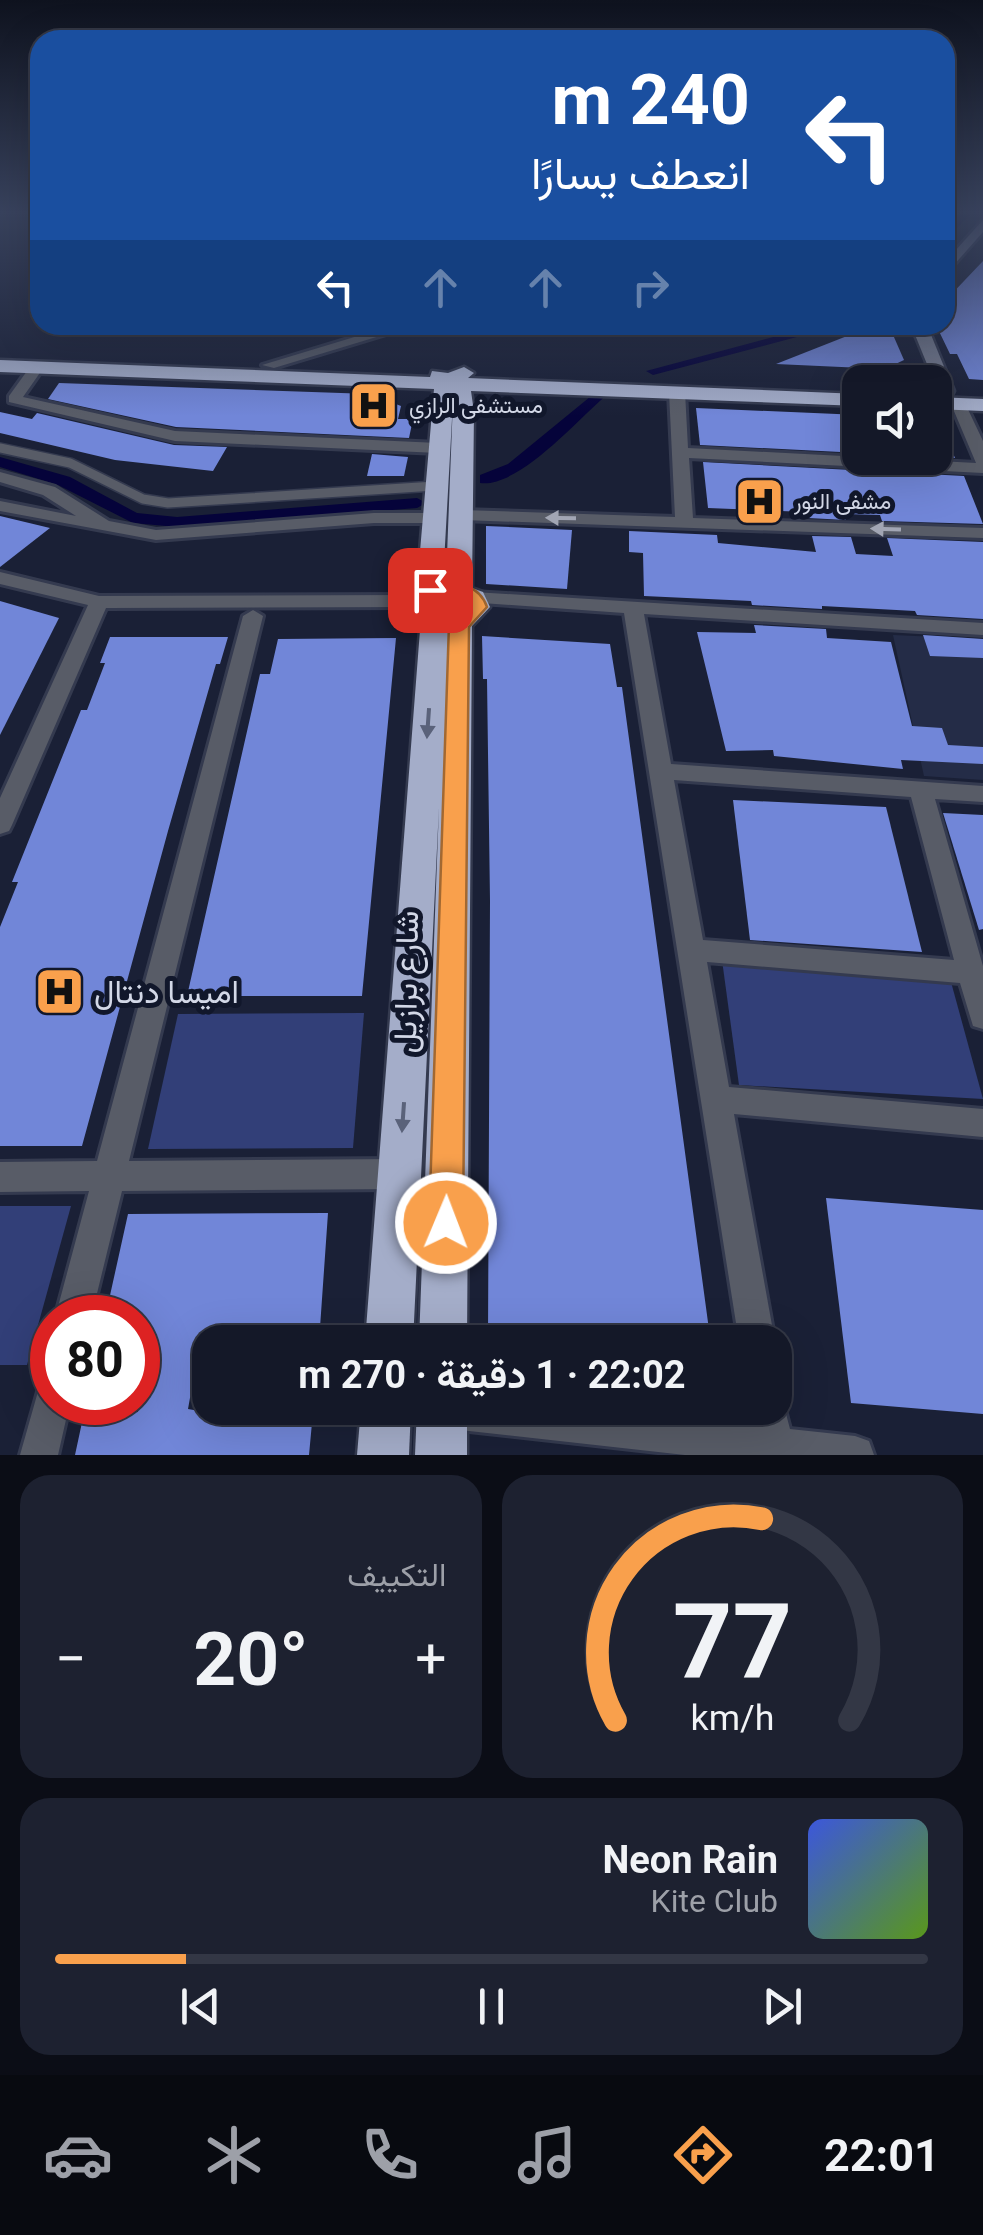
<!DOCTYPE html>
<html lang="ar">
<head>
<meta charset="utf-8">
<style>
  body { margin:0; font-family:Roboto,Vazirmatn,sans-serif; background:#1d2130; color:#f1f3f6; direction:rtl; height:100vh; display:flex; flex-direction:column; font-size:38px; white-space:nowrap }
  * { box-sizing:border-box; margin:0 }
  p { font-size:32px; color:#9da0a8 }
  .icon { flex:none; width:55px; height:55px; fill:none; stroke:currentColor; stroke-width:2; stroke-linecap:round; stroke-linejoin:round }
  .map { position:relative; height:1455px; overflow:hidden; direction:ltr }
  .sheet { display:flex; flex-direction:column; gap:20px; padding:20px; background:#0b0d16; flex:1 }
  .sheet>* { flex:none }
  .hud { position:absolute; left:30px; top:30px; width:925px; height:305px; border-radius:30px; box-shadow:0 10px 40px #0002,0 0 0 2px #333745; direction:rtl; background:#1a4fa0; color:#fff; overflow:hidden }
  .controls { position:absolute; left:842px; top:365px; display:grid; gap:20px }
  .controls a { display:grid; place-items:center; width:110px; height:110px; border-radius:20px; background:#141828; box-shadow:0 10px 40px #0002,0 0 0 2px #333745; font-size:50px }
  .speed { position:absolute; left:30px; top:1295px; display:flex; gap:20px; font-size:50px; font-weight:700; text-align:center }
  .speed>* { display:grid; place-content:center; width:130px; height:130px; border-radius:50%; background:#141828; box-shadow:0 10px 40px #0002,0 0 0 2px #333745; line-height:1 }
  .speed .limit { border:15px solid #d22; background:#fff; color:#111 }
  .pin { position:absolute; display:grid; place-items:center; width:85px; height:85px; color:#fff; margin:-42px; border-radius:20px; box-shadow:0 5px 15px #0006 }
  .me { position:absolute; width:110px; margin:-55px; rotate:1deg; stroke-linejoin:round; filter:drop-shadow(0 0 8px #0008) }
  .turn { display:flex; align-items:center; gap:35px; height:210px; padding:0 40px; font-size:45px }
  .turn .icon { width:130px; height:130px; stroke-width:2.5 }
  .turn b { display:block; font-size:70px; line-height:85px }
  .lanes { display:flex; align-items:center; height:95px; padding:0 40px; background:#0003; justify-content:center; gap:50px; direction:ltr }
  .lanes .off { opacity:.35 }
  .big { font-size:75px; font-weight:700; line-height:1.1 }
  .sheet .widget { flex:1; display:flex; flex-direction:column; justify-content:center; gap:15px; min-width:0; padding:0 35px; border-radius:30px; background:#1d2130 }
  .sheet .dial { align-items:center; gap:0 }
  .dial svg { height:260px; overflow:visible; fill:none; stroke:#333745; stroke-width:7; stroke-linecap:round; text-anchor:middle }
  .dial text { fill:#f1f3f6; stroke:none }
  .song { display:flex; align-items:center; gap:30px }
  .cover { width:120px; height:120px; border-radius:15px; background:linear-gradient(135deg,hsl(230 70% 55%),hsl(90 70% 35%)) }
  .played { height:10px; border-radius:5px; background:linear-gradient(90deg,#f9a04c 15%,#333745 15%) }
  .keys { display:flex; justify-content:space-around; direction:ltr }
  .heat { display:flex; justify-content:space-between; align-items:center; font-size:55px; direction:ltr }
  .sheet .tiles { flex:1; display:grid; gap:20px; grid-template-columns:1fr 1fr }
  .widget:last-child { grid-column:span 2 }
  .trip { position:absolute; left:192px; top:1325px; width:600px; height:100px; border-radius:30px; background:#141828; box-shadow:0 10px 40px #0002,0 0 0 2px #333745; font-weight:700; line-height:100px; text-align:center; direction:rtl }
  .menu { display:flex; height:160px; justify-content:space-around; align-items:center; background:#080a10; color:#9da0a8 }
  .menu .icon { width:70px; height:70px }
  .menu .selected { color:#f9a04c }
  .menu b { font-size:45px; color:#f1f3f6 }
  .map>svg:first-child { display:block }
</style>
</head>
<body>
<div class="map">
<svg width="983" height="1455" viewBox="0 0 983 1455">
  <rect width="100%" height="100%" fill="#1a2036"/>
  <!-- built -->
  <polygon fill="#242c47" points="893,635 983,639 983,780 924,776"/>
  <!-- green -->
  <g fill="#323f78">
    <polygon points="722,960 951,982 983,1099 739,1085"/>
    <polygon points="364,1013 353,1148 148,1149 178,1014"/>
    <polygon points="0,1206 71,1206 27,1365 0,1365"/>
  </g>
  <g fill="none" stroke-linecap="round" stroke-linejoin="round">
    <!-- canal -->
    <g fill="#05033a" fill-rule="evenodd">
      <polygon points="960,212 972,212 945,241 945,230"/>
      <polygon points="818,325 842,325 653,375 646,371"/>
      <path d="M596,392l8,5 -3,3c-27,24 -84,88 -121,83v-8l28,-11z"/>
      <polygon points="0,457 70,477 137,513 177,517 417,498 426,503 417,508 177,527 133,523 58,485 0,467"/>
    </g>
  </g>
  <!-- building -->
  <g fill="#7186d8">
    <polygon points="983,261 983,380 969,379 957,354 950,354 936,325 945,325 945,301"/>
    <polygon points="875,325 890,328 904,360 885,369 776,364"/>
    <polygon points="59,383 370,394 401,406 398,419 413,419 409,438 176,427 48,399"/>
    <polygon points="696,408 860,415 860,453 700,445"/>
    <polygon points="0,412 32,419 37,413 174,445 227,447 213,471 115,460 0,433"/>
    <polygon points="935,413 955,458 935,457"/>
    <polygon points="372,454 408,457 404,476 367,476"/>
    <polygon points="703,462 964,476 983,524 882,521 880,515 845,514 846,520 808,518 806,512 708,508"/>
    <polygon points="0,516 50,528 0,567"/>
    <polygon points="486,526 572,530 567,589 486,584"/>
    <polygon points="629,531 717,535 718,543 816,552 812,536 851,537 856,554 893,556 887,538 983,542 983,619 917,615 915,611 822,606 822,609 752,605 751,601 644,596 643,553 629,552"/>
    <polygon points="0,601 59,618 0,735"/>
    <polygon points="754,625 826,629 827,638 891,642 912,726 942,728 948,745 983,747 983,764 901,760 903,769 774,756 773,750 726,751 697,632 756,633"/>
    <polygon points="923,635 983,639 983,658 930,656"/>
    <polygon points="482,636 610,644 617,687 622,687 710,1337 488,1337 490,901 487,679 483,679"/>
    <polygon points="110,637 228,637 220,664 216,664 168,831 82,1146 0,1146 0,927 18,882 12,882 81,710 87,710 105,663 100,663"/>
    <polygon points="396,638 362,996 187,996 260,674 270,674 278,639"/>
    <polygon points="733,800 886,807 922,952 750,940"/>
    <polygon points="943,813 983,815 983,929 979,930"/>
    <polygon points="826,1198 983,1210 983,1414 851,1403"/>
    <polygon points="328,1213 319,1342 200,1342 188,1409 205,1412 313,1412 309,1455 75,1455 84,1413 138,1412 138,1318 105,1318 128,1214"/>
  </g>
  <g fill="none" stroke-linecap="round" stroke-linejoin="round">
    <defs>
      <polyline id="lane" points="0,448 70,463 143,499 168,503 435,486"/>
      <g id="street">
        <polygon points="394,325 416,325 274,368 262,365"/>
        <polygon points="417,325 450,325 452,328 445,332"/>
        <polygon points="37,363 44,367 23,397 175,431 438,443 446,448 438,453 175,441 9,402 9,396 32,364"/>
        <polygon points="677,387 685,392 688,448 976,463 951,404 964,401 983,441 983,473 689,458 693,518 983,528 983,538 462,520 453,515 462,510 675,517 669,392"/>
        <polygon points="0,472 55,487 109,521 156,530 374,513 435,513 444,518 435,523 374,523 156,540 0,511 0,501 76,516 43,495 0,482"/>
        <polygon points="0,572 99,596 412,595 422,601 412,607 106,608 12,825 9,831 0,834 0,798 88,605 0,584"/>
        <path d="M474,592l509,31v12l-339,-21 27,150 312,22v16l-48,-3 48,167v63l-10,-3 -13,-43 -253,-21 22,125 254,22v28l-249,-23 41,228h-36l-115,-729 -157,-11 -3,-4zM674,780l237,17 43,163 -251,-20z"/>
        <polygon points="253,610 263,616 129,1161 400,1159 411,1163 416,1174 411,1185 400,1189 122,1191 91,1318 55,1318 89,1191 0,1192 0,1162 97,1161 243,616"/>
        <polygon points="52,1382 52,1402 70,1402 58,1455 20,1455 39,1388"/>
        <polygon points="775,1392 781,1395 790,1429 855,1436 869,1441 874,1455 685,1455 442,1428 429,1422 423,1409 597,1408 752,1425 750,1408 775,1408"/>
      </g>
      <g id="secondary">
        <polygon points="983,220 983,232 945,275 945,262"/>
        <polygon points="911,325 927,325 954,391 952,395 938,391"/>
      </g>
      <g id="highway">
        <path d="M0,360l430,17 2,-6 16,2 16,-6 10,6 -6,5 392,16v12l-389,-15 3,21 -2,176 11,4 7,15 -18,19 -5,716h-48l20,-535 -26,535h-48l55,-712 -16,-8 -7,-14 14,-21 6,-1 17,-197 -434,-17zM453,401l-7,180h-3zM447,596l15,7 -3,10 -22,4 -12,-6 4,-12z"/>
        <polygon points="935,397 983,399 983,411 935,409"/>
        <polygon points="361,1408 411,1408 409,1455 357,1455"/>
        <polygon points="417,1408 467,1408 467,1455 415,1455"/>
      </g>
    </defs>
    <!-- lane casing -->
    <use href="#lane" stroke="#343a4f" stroke-width="12"/>
    <!-- street casing -->
    <use href="#street" stroke="#343a4f" stroke-width="6"/>
    <!-- secondary casing -->
    <use href="#secondary" stroke="#343a4f" stroke-width="5"/>
    <!-- highway casing -->
    <use href="#highway" stroke="#343a4f" stroke-width="5"/>
    <!-- lane -->
    <use href="#lane" stroke="#585c67" stroke-width="9"/>
    <!-- street -->
    <use href="#street" fill="#585c67" fill-rule="evenodd"/>
    <!-- secondary -->
    <use href="#secondary" fill="#777d8f" fill-rule="evenodd"/>
    <!-- highway -->
    <use href="#highway" fill="#a4adc9" fill-rule="evenodd"/>
  </g>
  <!-- one-way arrows -->
  <defs><path id="oneway-solid" d="M-6-.8H1V-3.2L6.5 0L1 3.2V.8H-6Z" transform="scale(2.5)"/></defs>
  <g fill="#a2a6b4">
    <use href="#oneway-solid" transform="translate(561 518) rotate(-179)"/>
    <use href="#oneway-solid" transform="translate(886 529) rotate(-178)"/>
  </g>
  <g fill="#5a627a">
    <use href="#oneway-solid" transform="translate(428 723) rotate(94)"/>
    <use href="#oneway-solid" transform="translate(403 1117) rotate(94)"/>
  </g>
  <!-- sky -->
  <linearGradient id="sky" x2="0" y2="1"><stop stop-color="#0e121e"/><stop offset="0.51" stop-color="#38425d"/><stop offset="1" stop-color="#38425d" stop-opacity="0"/></linearGradient>
  <rect width="983" height="416" fill="url(#sky)"/>
  <!-- route -->
  <path fill="#f9a04c" stroke="#a26831" stroke-width="2.5" d="M430,584c23,0 48,-3 57,23l-18,20 -6,596 -5,11 -12,5 -12,-5 -5,-11 20,-599 17,-17 -11,-11 -32,-2 -3,-4z"/>
  <!-- icons -->
  <defs>
    <symbol id="hospital-square" viewBox="-11 -11 22 22"><rect x="-9" y="-9" width="18" height="18" rx="4" fill="#f9a04c" stroke="#11172b"/><path d="M-5-5h3v3.5h4V-5h3V5h-3V1.5h-4V5h-3Z" fill="#111"/></symbol>
  </defs>
  <g fill-rule="evenodd">
    <use href="#hospital-square" x="346" y="378" width="55" height="55"/>
    <use href="#hospital-square" x="732" y="474" width="55" height="55"/>
    <use href="#hospital-square" x="32" y="964" width="55" height="55"/>
  </g>
  <g text-anchor="middle" dominant-baseline="central" stroke-width="10" stroke-linejoin="round" paint-order="stroke">
    <!-- far-poi labels -->
    <g font-size="22" fill="#d3d8e7" stroke="#11172b" text-anchor="start">
      <text x="409" y="405">مستشفى الرازي</text>
      <text x="794" y="501">مشفى النور</text>
    </g>
    <!-- near-street labels -->
    <g font-size="32" fill="#d3d8e7" stroke="#11172b">
      <text transform="translate(406 982) rotate(-89)">شارع برازيل</text>
    </g>
    <!-- near-poi labels -->
    <g font-size="32" fill="#d3d8e7" stroke="#11172b" text-anchor="start">
      <text x="94" y="992">اميسا دنتال</text>
    </g>
  </g>
</svg>
<div class="controls">
<a><svg class="icon" aria-label="sound" viewBox="0 0 24 24"><path d="M4 9h4l5-4v14l-5-4H4zM17 9q2 3 0 6"/></svg></a>
</div>
<div class="speed"><div class="limit">80</div></div>
<div class="pin" style="left:430px;top:590px;background:#d93025"><svg class="icon" aria-label="arrive" viewBox="0 0 24 24"><path d="M6 21V4h12l-3 4 3 4H6"/></svg></div>
<svg class="me" style="left:446px;top:1223px" viewBox="-20 -20 40 40"><circle r="17" fill="#f9a04c" stroke="#fff" stroke-width="3"/><path d="M0-11L8 9 0 5-8 9z" fill="#fff"/></svg>
<div class="trip">22:02 · 1 دقيقة · 270 m</div>
<div class="hud">
<div class="turn"><svg class="icon" aria-label="left" viewBox="0 0 24 24"><path d="M17 20v-9H6M10 6l-5 5 5 5"/></svg><div><b>240 m</b>انعطف يسارًا</div></div>
<div class="lanes"><svg class="icon" aria-label="left" viewBox="0 0 24 24"><path d="M17 20v-9H6M10 6l-5 5 5 5"/></svg><svg class="icon off" aria-label="ahead" viewBox="0 0 24 24"><path d="M12 20V5M6 11l6-6 6 6"/></svg><svg class="icon off" aria-label="ahead" viewBox="0 0 24 24"><path d="M12 20V5M6 11l6-6 6 6"/></svg><svg class="icon off" aria-label="right" viewBox="0 0 24 24"><path d="M7 20v-9h11M14 6l5 5-5 5"/></svg></div>
</div>
</div>
<section class="sheet">
<div class="tiles">
<div class="widget dial"><svg viewBox="0 0 100 80">
<path d="M14 69A42 42 0 1 1 86 69"/>
<path d="M14 69A42 42 0 0 1 59 7" stroke="#f9a04c"/>
<text x="50" y="56" font-size="32" font-weight="700">77</text>
<text x="50" y="72" font-size="11">km/h</text>
</svg></div>
<div class="widget"><p>التكييف</p>
<div class="heat"><a>−</a><b class="big">20°</b><a>+</a></div>
</div>
<div class="widget">
<div class="song"><i class="cover"></i><div><b>Neon Rain</b><p>Kite Club</p></div></div>
<div class="played"></div>
<div class="keys"><svg class="icon" aria-label="previous" viewBox="0 0 24 24"><path d="M18 5L8 12l10 7zM5 5v14"/></svg><svg class="icon" aria-label="pause" viewBox="0 0 24 24"><path d="M8 5v14M16 5v14"/></svg><svg class="icon" aria-label="next" viewBox="0 0 24 24"><path d="M6 5l10 7-10 7zM19 5v14"/></svg></div>
</div>
</div>
</section>
<nav class="menu">
<b>22:01</b>
<svg class="icon selected" aria-label="directions" viewBox="0 0 24 24"><path d="M12 3l9 9-9 9-9-9zM9 14v-3h6M13 9l2 2-2 2"/></svg>
<svg class="icon" aria-label="music" viewBox="0 0 24 24"><path d="M9 18V5l10-2v13"/><circle cx="6" cy="18" r="3"/><circle cx="16" cy="16" r="3"/></svg>
<svg class="icon" aria-label="phone" viewBox="0 0 24 24"><path d="M5 4h4l2 5-3 2q2 4 5 5l2-3 5 2v4C11 20 4 13 5 4z"/></svg>
<svg class="icon" aria-label="climate" viewBox="0 0 24 24"><path d="M12 3v18M4 7l16 10M4 17L20 7"/></svg>
<svg class="icon" aria-label="car" viewBox="0 0 24 24"><path d="M5 17H2v-5l4-1 3-4h7l3 4 3 1v5h-3M9 17h6M6 11h13"/><circle cx="7" cy="17" r="2"/><circle cx="17" cy="17" r="2"/></svg>
</nav>
</body>
</html>
